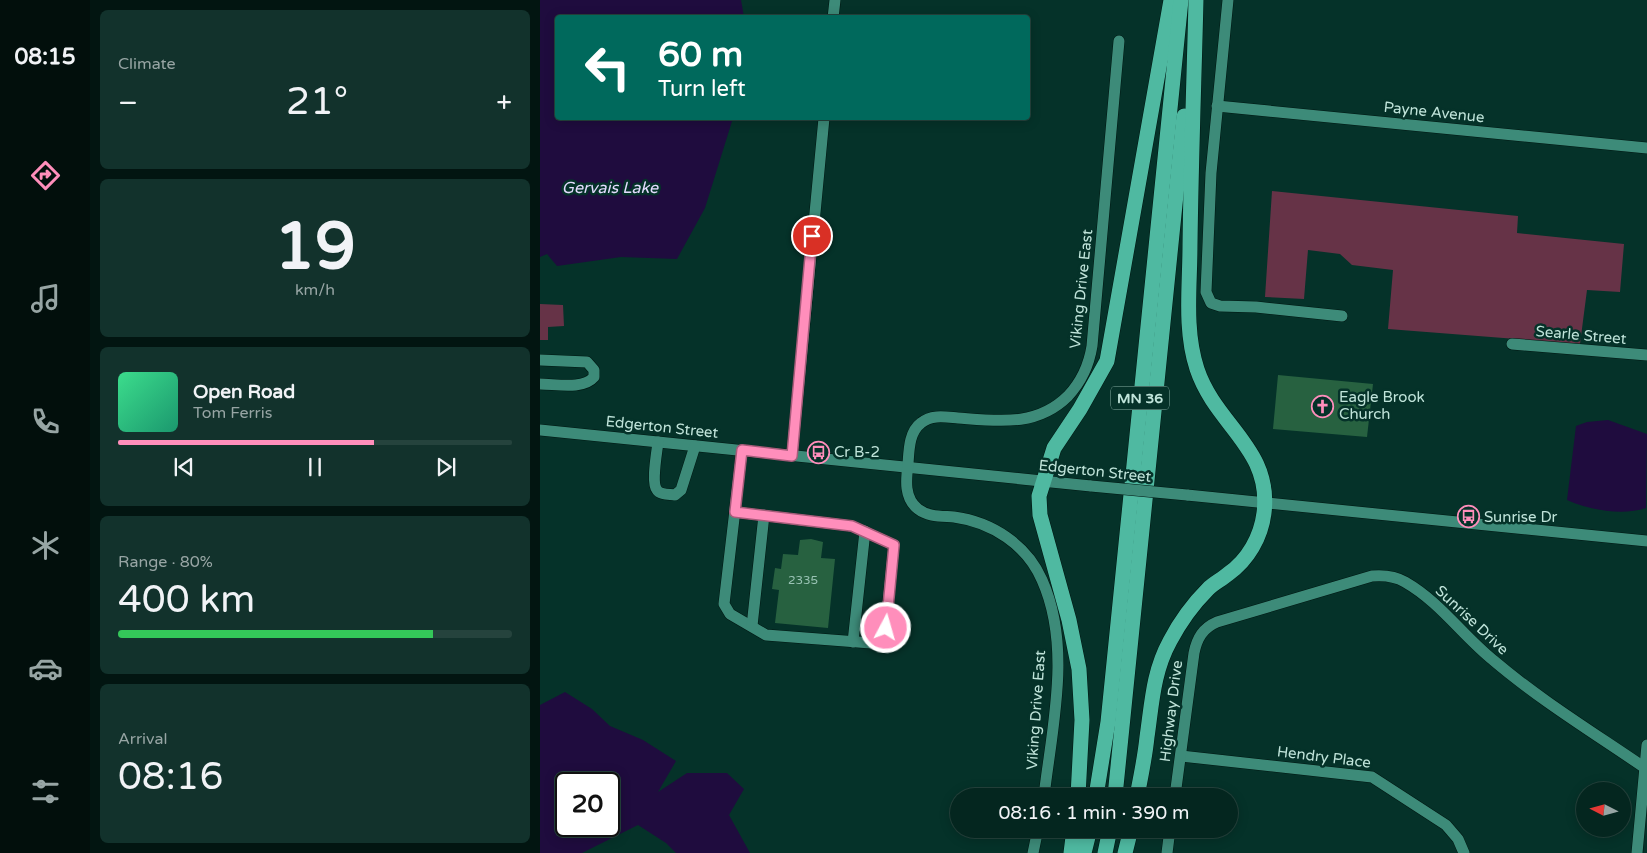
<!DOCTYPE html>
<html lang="en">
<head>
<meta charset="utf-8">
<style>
  body { margin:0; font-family:"Varela Round",sans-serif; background:#12322c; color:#f1f3f6; height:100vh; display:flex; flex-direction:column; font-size:19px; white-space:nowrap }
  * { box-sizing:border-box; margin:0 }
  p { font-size:16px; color:#97a5a4 }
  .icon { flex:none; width:28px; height:28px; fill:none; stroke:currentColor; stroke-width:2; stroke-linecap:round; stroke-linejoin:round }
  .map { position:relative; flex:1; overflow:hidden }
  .drawer { display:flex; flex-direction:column; gap:10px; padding:10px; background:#021511; width:450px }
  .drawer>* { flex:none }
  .hud { position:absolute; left:15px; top:15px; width:475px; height:105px; border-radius:5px; box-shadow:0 2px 12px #0003,0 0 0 1px #25433d; background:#00695c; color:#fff; overflow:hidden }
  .needle { width:32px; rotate:276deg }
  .buttons { position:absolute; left:1036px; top:782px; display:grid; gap:10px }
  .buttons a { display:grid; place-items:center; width:55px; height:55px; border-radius:50%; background:#04261f; box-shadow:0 2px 12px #0003,0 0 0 1px #25433d; font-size:25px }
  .speed { position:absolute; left:15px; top:772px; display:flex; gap:10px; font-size:25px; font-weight:700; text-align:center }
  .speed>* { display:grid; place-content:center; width:65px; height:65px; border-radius:50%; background:#04261f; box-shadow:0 2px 12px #0003,0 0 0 1px #25433d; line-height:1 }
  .speed .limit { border:2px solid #111; border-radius:8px; background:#fff; color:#111 }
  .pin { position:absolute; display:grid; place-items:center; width:42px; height:42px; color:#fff; margin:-21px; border:2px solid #fff; border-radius:50%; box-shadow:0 1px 5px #0007 }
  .me { position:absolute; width:55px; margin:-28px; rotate:6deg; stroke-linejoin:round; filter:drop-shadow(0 0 4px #0008) }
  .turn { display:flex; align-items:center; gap:18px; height:105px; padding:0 20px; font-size:22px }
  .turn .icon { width:65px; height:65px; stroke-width:2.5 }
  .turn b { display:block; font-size:35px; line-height:42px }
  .big { font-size:38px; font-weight:600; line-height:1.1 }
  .drawer .widget { flex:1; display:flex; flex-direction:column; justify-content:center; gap:8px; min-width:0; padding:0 18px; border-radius:8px; background:#12322c }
  .drawer .dial { align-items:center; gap:0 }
  .dial b { font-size:65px; line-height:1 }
  .song { display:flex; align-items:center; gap:15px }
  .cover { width:60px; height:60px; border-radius:8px; background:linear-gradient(135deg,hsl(150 70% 55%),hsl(160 70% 35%)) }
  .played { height:5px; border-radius:2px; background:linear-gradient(90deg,#ff8ebb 65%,#25433d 65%) }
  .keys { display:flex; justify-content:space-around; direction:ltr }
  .heat { display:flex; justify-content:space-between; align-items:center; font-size:28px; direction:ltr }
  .charge { height:8px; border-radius:4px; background:linear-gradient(90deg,#34c759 80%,#25433d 0) }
  .trip { position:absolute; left:410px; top:788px; width:288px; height:50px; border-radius:25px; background:#04261f; box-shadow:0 2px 12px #0003,0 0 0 1px #25433d; font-weight:600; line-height:50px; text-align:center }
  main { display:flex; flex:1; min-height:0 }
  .dock { display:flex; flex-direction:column; width:90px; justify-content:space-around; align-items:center; background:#020f0c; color:#97a5a4 }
  .dock .icon { width:35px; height:35px }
  .dock .on { color:#ff8ebb }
  .dock b { font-size:22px; color:#f1f3f6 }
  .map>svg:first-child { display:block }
</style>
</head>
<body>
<main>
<nav class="dock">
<b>08:15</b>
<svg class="icon on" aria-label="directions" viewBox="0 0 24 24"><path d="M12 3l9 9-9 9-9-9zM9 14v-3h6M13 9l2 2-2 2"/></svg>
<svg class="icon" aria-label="music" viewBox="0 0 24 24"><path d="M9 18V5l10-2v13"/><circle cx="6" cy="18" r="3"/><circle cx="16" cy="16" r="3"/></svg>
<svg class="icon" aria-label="phone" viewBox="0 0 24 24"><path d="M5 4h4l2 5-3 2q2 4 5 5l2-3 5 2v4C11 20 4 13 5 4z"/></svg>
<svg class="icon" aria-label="climate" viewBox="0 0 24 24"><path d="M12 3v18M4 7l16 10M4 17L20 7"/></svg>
<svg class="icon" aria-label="car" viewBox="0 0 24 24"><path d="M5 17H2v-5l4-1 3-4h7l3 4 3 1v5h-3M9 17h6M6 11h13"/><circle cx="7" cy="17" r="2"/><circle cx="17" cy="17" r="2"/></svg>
<svg class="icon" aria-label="filters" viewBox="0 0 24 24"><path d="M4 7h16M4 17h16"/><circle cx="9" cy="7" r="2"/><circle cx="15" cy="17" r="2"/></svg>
</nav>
<section class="drawer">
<div class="widget"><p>Climate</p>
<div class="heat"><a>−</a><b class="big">21°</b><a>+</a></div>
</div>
<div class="widget dial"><b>19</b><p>km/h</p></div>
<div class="widget">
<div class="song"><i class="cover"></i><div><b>Open Road</b><p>Tom Ferris</p></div></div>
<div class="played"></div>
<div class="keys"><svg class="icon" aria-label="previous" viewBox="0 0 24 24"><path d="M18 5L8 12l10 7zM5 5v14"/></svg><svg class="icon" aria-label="pause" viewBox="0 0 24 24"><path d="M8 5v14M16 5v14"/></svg><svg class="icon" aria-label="next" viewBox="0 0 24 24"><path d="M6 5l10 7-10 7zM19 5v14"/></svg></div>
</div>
<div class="widget"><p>Range · 80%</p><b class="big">400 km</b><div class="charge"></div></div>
<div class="widget"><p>Arrival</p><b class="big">08:16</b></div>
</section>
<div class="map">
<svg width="1107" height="853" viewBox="0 0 1107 853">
  <rect width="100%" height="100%" fill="#053229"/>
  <!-- green -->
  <g fill="#663347">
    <polygon points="732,191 978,216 977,233 1084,244 1080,292 1047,290 1040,344 848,329 853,270 812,265 800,254 768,250 764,299 725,297"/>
    <polygon points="0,304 23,305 24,326 8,327 8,340 0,340"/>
  </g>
  <!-- water -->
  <g fill="#1f0c3e" fill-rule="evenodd">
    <polygon points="0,0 201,0 204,17 18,18 18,118 193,118 165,208 137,259 81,257 17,266 7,254 0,257"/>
    <path d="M1068,420l39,14 -1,74c-24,8 -56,2 -79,-8l9,-74 11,-4z"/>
    <path d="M25,692l27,17 18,17 33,14 33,21 -18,31 29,-19h40l17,16 -15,26 21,38h-74l-10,-10 -28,-18 -56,28h-42v-148zM26,784h43v42h-43z"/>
  </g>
  <!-- building -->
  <g fill="#276140">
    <polygon points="738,375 833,384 827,437 733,429"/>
    <polygon points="271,539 283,542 281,558 295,559 288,628 235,623 239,590 232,589 235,568 241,569 243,554 258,555 260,540"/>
  </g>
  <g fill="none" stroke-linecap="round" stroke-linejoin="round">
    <defs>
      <g id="minor">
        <polyline points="688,0 671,173 666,292 671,303 680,306 716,307 802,316"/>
        <polyline points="293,18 295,0"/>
        <polyline points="677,106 1107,148"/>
        <polyline points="972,344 1107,355"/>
        <path d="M0,360l47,2 7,8v7c-11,13 -38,7 -54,7"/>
        <polyline points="0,430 551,486"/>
        <path d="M118,442c-1,10 -7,41 -1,48 3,5 13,4 18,5l6,-5 14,-44"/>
        <polyline points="252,455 284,118"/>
        <polyline points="647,495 1107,541"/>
        <polyline points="195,512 312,526 354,545 344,644 226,635 190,614 184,604 202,450"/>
        <polyline points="212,626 224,515"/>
        <polyline points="313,642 325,531"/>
        <polyline points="641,756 832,777 906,825 918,839 924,853"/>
        <path d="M504,796c8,-69 28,-149 -2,-216 -15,-35 -50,-58 -88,-63 -12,-1 -26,0 -36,-8 -14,-11 -12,-29 -10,-45 1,-14 1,-32 13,-41 11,-9 25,-6 37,-5 40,3 79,9 110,-22 13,-14 21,-31 24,-50l27,-305"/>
        <path d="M635,796l19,-143c3,-15 9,-25 23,-31l155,-46c12,-1 23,0 33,6 35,20 57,53 88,78 47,40 101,73 152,108"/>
        <polyline points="493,853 498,829"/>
        <polyline points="627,853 630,829"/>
        <polyline points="1097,853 1107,745"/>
      </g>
      <g id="highway">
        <polyline points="538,796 542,720 539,669 529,620 500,515 499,496 514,448 540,409 567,361 631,0"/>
        <polyline points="556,796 568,722 641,0"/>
        <polyline points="575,796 644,116"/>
        <path d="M597,796c4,-20 8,-39 10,-59 5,-34 6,-65 23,-96 10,-19 22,-36 38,-52 6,-6 13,-9 20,-15 20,-14 33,-37 36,-61 8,-65 -48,-87 -67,-144 -13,-39 -7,-83 -7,-124 1,-82 4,-163 6,-245"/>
        <polyline points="531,853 534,829"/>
        <polyline points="544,853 550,829"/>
        <polyline points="565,853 570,829"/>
        <polyline points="585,853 591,829"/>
      </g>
    </defs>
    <!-- minor casing -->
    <use href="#minor" stroke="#011712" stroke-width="12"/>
    <!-- highway casing -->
    <use href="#highway" stroke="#011712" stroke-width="16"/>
    <!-- minor -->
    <use href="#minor" stroke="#3d8b79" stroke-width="11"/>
    <!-- highway -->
    <use href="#highway" stroke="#4fb9a1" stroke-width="15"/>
    <defs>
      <polyline id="minor-bridge" points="551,486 647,495"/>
    </defs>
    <!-- minor-bridge casing -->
    <use href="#minor-bridge" stroke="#011712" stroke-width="12" stroke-linecap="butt"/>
    <!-- minor-bridge -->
    <use href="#minor-bridge" stroke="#3d8b79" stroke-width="11"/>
  </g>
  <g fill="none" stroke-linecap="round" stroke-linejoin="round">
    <defs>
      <polyline id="route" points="272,236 252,456 202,450 195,512 312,526 354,545 346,628"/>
    </defs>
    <!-- route casing -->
    <use href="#route" stroke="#a65c7a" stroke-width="12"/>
    <!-- route -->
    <use href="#route" stroke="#ff8ebb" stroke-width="9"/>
  </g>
  <!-- icons -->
  <defs>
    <symbol id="church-ring" viewBox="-11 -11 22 22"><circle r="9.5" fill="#053229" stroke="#ff8ebb" stroke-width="1.5"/><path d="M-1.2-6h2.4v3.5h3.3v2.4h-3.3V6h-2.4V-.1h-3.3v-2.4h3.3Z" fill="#ff8ebb"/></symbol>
    <symbol id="bus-ring" viewBox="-11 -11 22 22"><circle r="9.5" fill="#053229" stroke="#ff8ebb" stroke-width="1.5"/><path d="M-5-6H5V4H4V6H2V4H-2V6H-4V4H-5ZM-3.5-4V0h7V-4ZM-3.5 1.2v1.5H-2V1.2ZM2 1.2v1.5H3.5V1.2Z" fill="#ff8ebb"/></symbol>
  </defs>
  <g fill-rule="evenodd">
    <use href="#church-ring" x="770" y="394" width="25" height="25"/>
    <use href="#bus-ring" x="266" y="440" width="25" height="25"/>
    <use href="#bus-ring" x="916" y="504" width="25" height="25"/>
  </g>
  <g text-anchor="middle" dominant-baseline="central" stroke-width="5" stroke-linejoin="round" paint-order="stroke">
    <!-- number labels -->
    <g font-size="12" fill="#9ac3b4">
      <text x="263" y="580">2335</text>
    </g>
    <!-- shield labels -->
    <rect fill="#053229" stroke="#88afa5" stroke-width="1" x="571" y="386.5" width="58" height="23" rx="4"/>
    <g font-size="14" font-weight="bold" fill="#c0e4da">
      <text x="600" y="398">MN 36</text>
    </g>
    <!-- street labels -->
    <g font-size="15" fill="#c0e4da" stroke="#053229">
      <text transform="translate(894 112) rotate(6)">Payne Avenue</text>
      <text transform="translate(541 289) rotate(-84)">Viking Drive East</text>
      <text transform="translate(1041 335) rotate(5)">Searle Street</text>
      <text transform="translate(122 427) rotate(6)">Edgerton Street</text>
      <text transform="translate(555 471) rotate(6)">Edgerton Street</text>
      <text transform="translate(932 620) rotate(43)">Sunrise Drive</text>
      <text transform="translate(496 710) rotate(-86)">Viking Drive East</text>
      <text transform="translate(631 711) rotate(-83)">Highway Drive</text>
      <text transform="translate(784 757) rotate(7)">Hendry Place</text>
    </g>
    <!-- poi labels -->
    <g font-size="15" fill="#c0e4da" stroke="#053229" text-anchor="start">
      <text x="799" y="397">Eagle Brook<tspan x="799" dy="17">Church</tspan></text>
      <text x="294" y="452">Cr B-2</text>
      <text x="944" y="517">Sunrise Dr</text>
    </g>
    <!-- water labels -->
    <g font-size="16" font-style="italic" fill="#e4dcff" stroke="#053229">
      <text x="70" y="188">Gervais Lake</text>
    </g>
  </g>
</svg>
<div class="buttons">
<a><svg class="needle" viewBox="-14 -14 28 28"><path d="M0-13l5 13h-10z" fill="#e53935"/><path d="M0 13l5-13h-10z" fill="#97a5a4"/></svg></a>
</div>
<div class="speed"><div class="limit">20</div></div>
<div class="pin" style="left:272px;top:236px;background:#d93025"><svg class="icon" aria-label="arrive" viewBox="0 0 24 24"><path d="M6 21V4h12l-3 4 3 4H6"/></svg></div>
<svg class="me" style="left:346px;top:628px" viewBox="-20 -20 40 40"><circle r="17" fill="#ff8ebb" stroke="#fff" stroke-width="3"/><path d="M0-11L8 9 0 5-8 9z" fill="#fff"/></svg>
<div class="trip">08:16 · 1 min · 390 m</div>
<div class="hud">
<div class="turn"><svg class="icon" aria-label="left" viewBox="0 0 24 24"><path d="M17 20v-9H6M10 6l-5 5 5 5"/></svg><div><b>60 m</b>Turn left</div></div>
</div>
</div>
</main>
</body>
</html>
